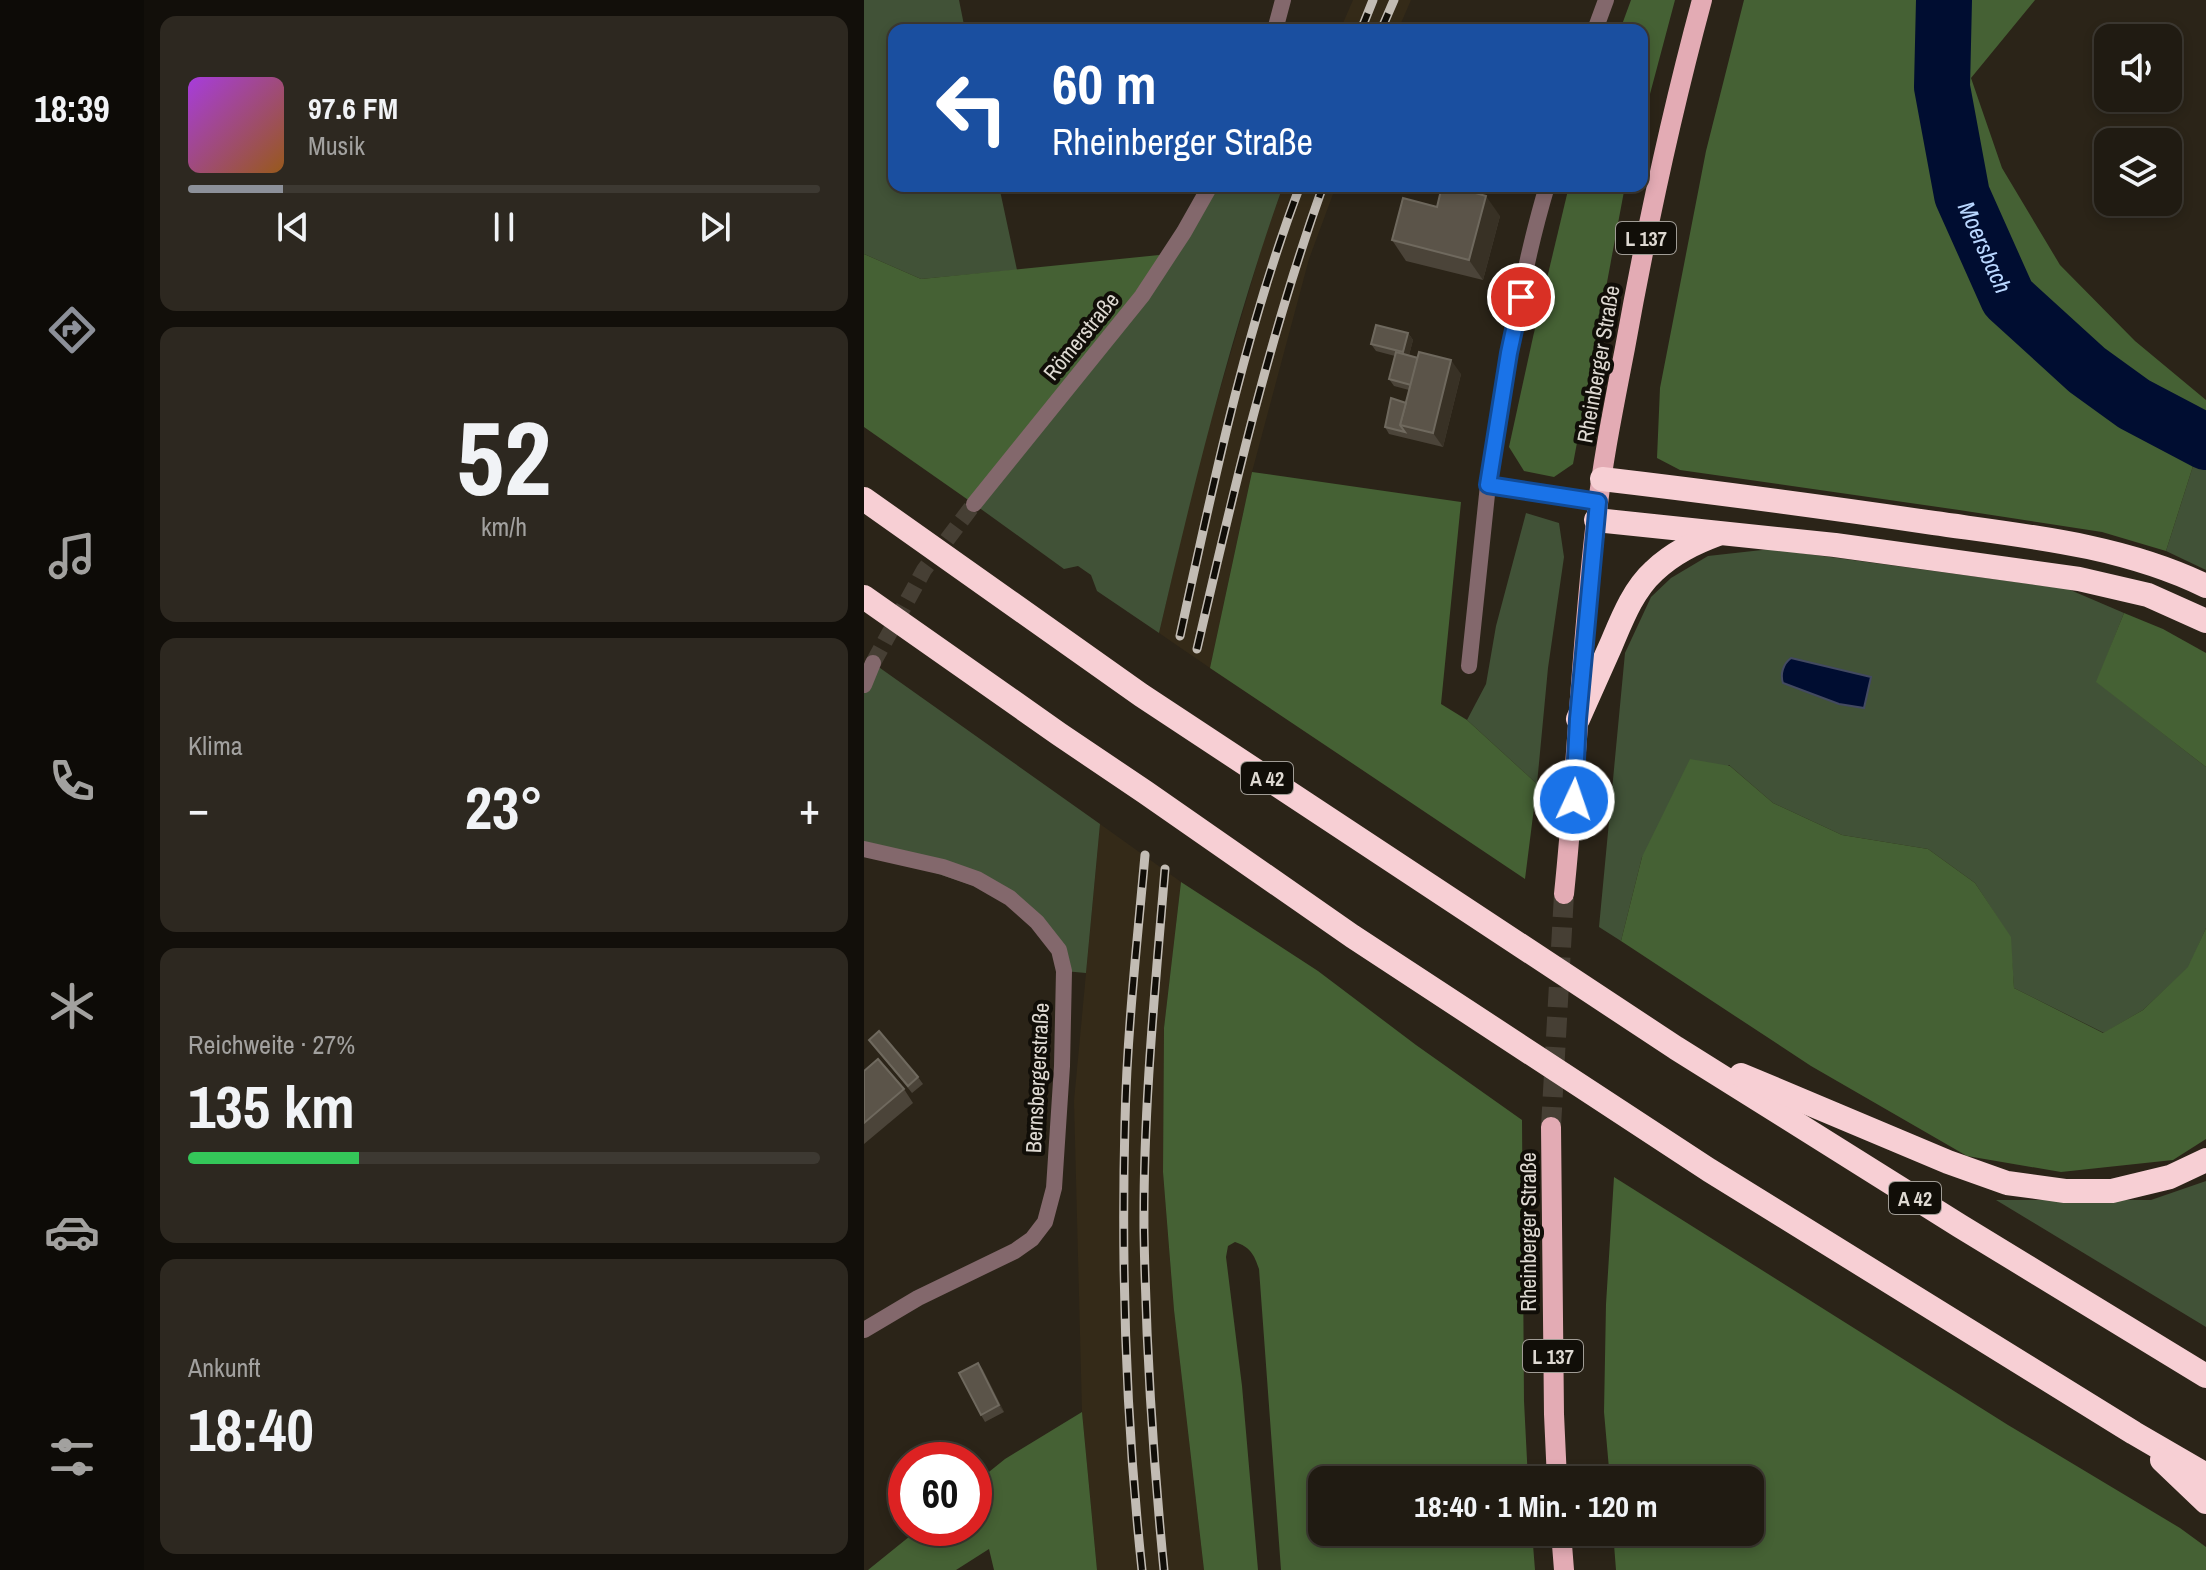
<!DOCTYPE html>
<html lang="de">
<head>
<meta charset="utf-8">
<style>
  body { margin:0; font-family:"Archivo Narrow",sans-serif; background:#2d2820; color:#f1f3f6; height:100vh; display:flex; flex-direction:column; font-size:30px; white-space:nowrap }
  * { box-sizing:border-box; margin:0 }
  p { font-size:26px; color:#a2a19f }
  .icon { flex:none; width:44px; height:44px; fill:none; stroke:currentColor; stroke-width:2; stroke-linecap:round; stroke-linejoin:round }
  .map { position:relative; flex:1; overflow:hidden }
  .drawer { display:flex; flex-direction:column; gap:16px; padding:16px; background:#120f0a; width:720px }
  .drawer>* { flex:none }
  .hud { position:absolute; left:24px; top:24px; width:760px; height:168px; border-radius:16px; box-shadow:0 4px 12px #0003,0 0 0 2px #3d3932; background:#1a4fa0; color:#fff; overflow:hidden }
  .tools { position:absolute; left:1230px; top:24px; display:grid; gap:16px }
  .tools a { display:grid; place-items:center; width:88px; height:88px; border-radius:16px; background:#201b12; box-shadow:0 4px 12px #0003,0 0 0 2px #3d3932; font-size:40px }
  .speed { position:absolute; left:24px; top:1442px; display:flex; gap:16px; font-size:40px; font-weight:700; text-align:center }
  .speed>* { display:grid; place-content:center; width:104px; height:104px; border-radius:50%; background:#201b12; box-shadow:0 4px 12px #0003,0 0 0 2px #3d3932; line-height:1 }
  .speed .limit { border:12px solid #d22; background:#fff; color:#111 }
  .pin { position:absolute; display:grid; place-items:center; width:68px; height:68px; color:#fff; margin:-34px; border:4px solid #fff; border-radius:50%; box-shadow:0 2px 8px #0007 }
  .me { position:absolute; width:88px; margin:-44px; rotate:3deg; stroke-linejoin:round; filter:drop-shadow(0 0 6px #0008) }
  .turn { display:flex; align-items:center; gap:28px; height:168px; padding:0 32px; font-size:36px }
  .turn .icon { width:104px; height:104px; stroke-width:2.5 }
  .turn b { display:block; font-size:56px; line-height:68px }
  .big { font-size:60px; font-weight:700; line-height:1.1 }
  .drawer .tile { flex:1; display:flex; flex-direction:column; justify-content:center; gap:12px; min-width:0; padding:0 28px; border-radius:16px; background:#2d2820 }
  .drawer .dial { align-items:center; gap:0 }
  .dial b { font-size:104px; line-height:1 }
  .song { display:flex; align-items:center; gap:24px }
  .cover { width:96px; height:96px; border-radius:12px; background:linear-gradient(135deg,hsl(280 70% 55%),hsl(30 70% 35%)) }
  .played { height:8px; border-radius:4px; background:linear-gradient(90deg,#8c9099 15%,#3d3932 15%) }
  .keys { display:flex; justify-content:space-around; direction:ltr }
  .heat { display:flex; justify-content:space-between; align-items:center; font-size:44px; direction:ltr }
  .charge { height:12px; border-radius:6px; background:linear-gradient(90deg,#34c759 27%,#3d3932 0) }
  .trip { position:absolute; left:444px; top:1466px; width:456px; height:80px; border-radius:16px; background:#201b12; box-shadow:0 4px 12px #0003,0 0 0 2px #3d3932; font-weight:700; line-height:80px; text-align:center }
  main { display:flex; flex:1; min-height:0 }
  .tab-bar { display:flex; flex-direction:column; width:144px; justify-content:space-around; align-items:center; background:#0d0b07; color:#a2a19f }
  .tab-bar .icon { width:56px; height:56px }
  .tab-bar .selected { color:#8c9099 }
  .tab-bar b { font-size:36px; color:#f1f3f6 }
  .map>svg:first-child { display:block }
</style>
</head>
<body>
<main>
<nav class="tab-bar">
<b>18:39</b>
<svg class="icon selected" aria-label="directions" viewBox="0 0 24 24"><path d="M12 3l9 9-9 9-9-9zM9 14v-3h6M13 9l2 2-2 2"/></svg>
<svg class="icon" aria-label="music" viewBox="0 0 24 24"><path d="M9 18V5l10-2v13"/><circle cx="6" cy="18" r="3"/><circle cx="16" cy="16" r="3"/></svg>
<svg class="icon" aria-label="phone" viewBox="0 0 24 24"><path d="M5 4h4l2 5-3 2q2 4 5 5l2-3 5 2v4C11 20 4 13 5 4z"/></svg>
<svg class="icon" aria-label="climate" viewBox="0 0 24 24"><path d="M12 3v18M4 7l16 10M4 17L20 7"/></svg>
<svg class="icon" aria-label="car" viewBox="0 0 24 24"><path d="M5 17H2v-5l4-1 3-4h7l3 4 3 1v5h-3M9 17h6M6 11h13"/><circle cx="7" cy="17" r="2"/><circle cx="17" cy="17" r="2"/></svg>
<svg class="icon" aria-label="filters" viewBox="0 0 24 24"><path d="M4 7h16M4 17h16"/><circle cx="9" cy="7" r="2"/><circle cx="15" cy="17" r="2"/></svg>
</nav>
<section class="drawer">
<div class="tile">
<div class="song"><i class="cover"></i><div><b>97.6 FM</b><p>Musik</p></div></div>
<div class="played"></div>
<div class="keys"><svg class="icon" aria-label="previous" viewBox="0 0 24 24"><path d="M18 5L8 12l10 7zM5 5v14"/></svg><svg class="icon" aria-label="pause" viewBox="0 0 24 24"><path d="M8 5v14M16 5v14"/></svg><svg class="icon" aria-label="next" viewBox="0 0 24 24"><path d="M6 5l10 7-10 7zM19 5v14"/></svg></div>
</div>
<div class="tile dial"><b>52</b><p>km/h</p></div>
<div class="tile"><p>Klima</p>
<div class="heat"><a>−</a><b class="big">23°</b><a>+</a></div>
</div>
<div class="tile"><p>Reichweite · 27%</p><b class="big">135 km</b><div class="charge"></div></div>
<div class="tile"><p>Ankunft</p><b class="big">18:40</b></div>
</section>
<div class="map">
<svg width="1342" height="1570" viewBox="0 0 1342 1570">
  <rect width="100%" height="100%" fill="#2b2418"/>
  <!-- built -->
  <g fill="#342a18">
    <polygon points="489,0 547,0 534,30 476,30"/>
    <polygon points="419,186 472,186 445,259 388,472 346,668 295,633 334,464 399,243"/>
    <polygon points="236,824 317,882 300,1028 299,1172 310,1310 340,1570 233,1570 218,1412 210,1101"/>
  </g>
  <!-- green -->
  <g fill="#415237">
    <polygon points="0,0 95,0 101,30 30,30 30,186 135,186 153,270 57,279 0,254"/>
    <path d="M346,186h73c-52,146 -89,297 -124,447l-62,-42 -6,-16 -13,-9 -14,3 -90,-65 168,-208z"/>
    <polygon points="1342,425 1342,570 1302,551"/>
    <polygon points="662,513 695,523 700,557 684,668 673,784 603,720 622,684 632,626"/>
    <polygon points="907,549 1204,589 1260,613 1233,682 1342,767 1342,928 1325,967 1279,1010 1240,1033 1150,988 1146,937 1111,883 1064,849 978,835 909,803 865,765 778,857 757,941 735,927 761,653 787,597 807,578 844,556"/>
    <polygon points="9,663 236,824 222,973 200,971 195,950 146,898 0,849 0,685"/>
    <polygon points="1342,1181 1342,1327 1132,1200 1287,1200"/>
  </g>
  <!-- forest -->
  <g fill="#456134">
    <polygon points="767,0 811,0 778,124 778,30 756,30"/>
    <polygon points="880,0 1171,0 1107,78 1138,168 1196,265 1271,341 1342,400 1342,425 1302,551 1238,532 1095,510 816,470 793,458 796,388 842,151"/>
    <polygon points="705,186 761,186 709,464 690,477 660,471 645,447 669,337"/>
    <polygon points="0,254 57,279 305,254 110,504 0,427"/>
    <polygon points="388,472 597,502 577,704 603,720 673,784 661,879 346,668"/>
    <polygon points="1260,613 1299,629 1342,653 1342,767 1232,682"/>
    <polygon points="826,759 866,766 909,803 978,835 1064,849 1111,883 1147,937 1150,988 1239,1033 1279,1010 1324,967 1342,928 1342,1139 1309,1160 1197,1172 1103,1156 947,1066 757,941 778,857"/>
    <path d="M317,882l137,89 98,74 106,75 2,281 4,79h-206v52h210l3,38h-254l-22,-301c-5,-15 -9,-22 -24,-27l-7,4 -2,11 16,129 16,184h-54l-30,-260 -11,-138 1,-144z"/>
    <polygon points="750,1177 1144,1425 1316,1528 1342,1547 1342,1570 752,1570 749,1532 886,1532 886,1480 746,1480 740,1412 742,1304"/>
    <polygon points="218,1412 233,1570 130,1570 125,1549 92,1570 4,1570 56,1528 110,1528 110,1484 141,1459"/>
  </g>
  <!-- water -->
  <path fill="#000d31" stroke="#434a61" stroke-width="2" d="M927,658l80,19 -7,31 -25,-4 -56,-21c-3,-9 0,-19 8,-25z"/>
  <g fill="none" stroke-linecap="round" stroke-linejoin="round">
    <!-- river -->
    <path stroke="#000d31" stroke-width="56" id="s1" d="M1080,0l-2,87 20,108 46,103 79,72 47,34 72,38"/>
    <!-- minor-tunnel -->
    <polyline stroke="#463f34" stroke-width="16" stroke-dasharray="16 8" stroke-linecap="butt" points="9,663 60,570 110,504"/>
    <!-- primary-tunnel -->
    <polyline stroke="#463f34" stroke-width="20" stroke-dasharray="20 10" stroke-linecap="butt" points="687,1127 700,894"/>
    <!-- minor -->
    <g stroke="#83686c" stroke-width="16">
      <polyline points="411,30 419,0"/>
      <polyline points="731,30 742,0"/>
      <path d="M683,186c-29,97 -43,199 -59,299l110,17"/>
      <polyline points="110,504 278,296 320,232 346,186"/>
      <polyline points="605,666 624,485"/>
      <polyline points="0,685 9,663"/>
      <polyline points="0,849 79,867 113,879 146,898 173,922 195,950 200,971 198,1066 190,1188 181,1222 168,1239 151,1251 54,1298 0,1330"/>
    </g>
    <!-- primary -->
    <g stroke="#e3abb4" stroke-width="20">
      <path d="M700,894c13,-124 17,-249 32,-373 6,-58 18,-116 29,-173 21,-117 46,-233 77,-348"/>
      <polyline points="687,1127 690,1414 693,1480"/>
      <polyline points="697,1532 700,1570"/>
    </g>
    <!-- motorway -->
    <g stroke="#f7cfd4" stroke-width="24">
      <path d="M738,479c111,13 222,28 332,44 92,13 188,22 272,63"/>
      <polyline points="0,499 277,695 812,1048 1096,1226 1342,1376"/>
      <polyline points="732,520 971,545 1215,579 1284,595 1342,621"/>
      <polyline points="0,597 195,734 281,792 488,936 845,1170 1270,1433 1342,1475"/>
      <path d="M714,719c11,-25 22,-49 33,-74 11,-26 22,-55 43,-74 19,-18 40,-28 64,-37"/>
      <polyline points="877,1075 1084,1162 1143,1183 1201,1191 1248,1191 1306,1177 1342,1160"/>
      <polyline points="1298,1460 1342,1502"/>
    </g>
    <defs>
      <g id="rail">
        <polyline points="497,30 509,0"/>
        <polyline points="517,30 530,0"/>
        <path d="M316,636c33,-151 65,-305 120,-450"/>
        <path d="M333,649c36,-156 72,-312 126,-463"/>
        <path d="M278,1570c-16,-149 -21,-299 -17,-449 2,-89 12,-177 20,-266"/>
        <path d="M300,1570c-11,-112 -18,-225 -20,-338 -1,-122 11,-242 21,-363"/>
      </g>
    </defs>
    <!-- rail casing -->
    <use href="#rail" stroke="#c2bcb4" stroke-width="9"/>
    <!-- rail -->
    <use href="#rail" stroke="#110e08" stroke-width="6" stroke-dasharray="18" stroke-linecap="butt"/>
  </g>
  <!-- wall -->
  <g fill="#4b4439">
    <polygon points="573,207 636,216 619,280 542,261 528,240"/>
    <polygon points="544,333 549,340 545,355 597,374 579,447 525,434 521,427 542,403 545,390 530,386 525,379 531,356 512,351 507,344"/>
    <polygon points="5,1040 54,1077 59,1084 48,1093"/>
    <polygon points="0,1071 40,1089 49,1103 0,1144"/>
    <polygon points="114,1363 119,1370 140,1412 121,1422 117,1415"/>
  </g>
  <!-- shaded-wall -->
  <g fill="#383125">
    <polygon points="622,196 636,216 619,280 605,260"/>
    <polygon points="544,333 549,340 544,359 539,352"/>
    <polygon points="587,360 597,374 579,447 569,433"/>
    <polygon points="114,1363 119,1370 140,1412 135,1405"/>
  </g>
  <!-- building -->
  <g fill="#5b5449" stroke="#6f695e" stroke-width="2">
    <polygon points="578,186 587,186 622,196 605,260 528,240 539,198 573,207"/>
    <polygon points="512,325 544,333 539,352 507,344"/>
    <polygon points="532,352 554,358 547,385 525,379"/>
    <polygon points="555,352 587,360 569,433 536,425"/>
    <polygon points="527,398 542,403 536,425 541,432 521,427"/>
    <polygon points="15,1031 54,1077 44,1086 5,1040"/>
    <polygon points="14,1059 40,1089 0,1123 0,1071"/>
    <polygon points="114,1363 135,1405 117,1415 95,1373"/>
  </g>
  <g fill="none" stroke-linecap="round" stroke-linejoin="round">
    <defs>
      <polyline id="route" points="657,297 645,353 624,485 734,502 714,719 710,800"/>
    </defs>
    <!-- route casing -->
    <use href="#route" stroke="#114b97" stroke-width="20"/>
    <!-- route -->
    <use href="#route" stroke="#1a73e8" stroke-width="14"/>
  </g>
  <g text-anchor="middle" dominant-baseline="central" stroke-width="8" stroke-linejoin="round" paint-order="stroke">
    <!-- shield labels -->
    <g fill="#110e08" stroke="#a09c95" stroke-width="2">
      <rect x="752" y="222" width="60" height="32" rx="6"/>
      <rect x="377" y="762" width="52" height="32" rx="6"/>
      <rect x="1025" y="1182" width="52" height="32" rx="6"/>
      <rect x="659" y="1340" width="60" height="32" rx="6"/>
    </g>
    <g font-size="20" font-weight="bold" fill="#ded9d2">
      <text x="782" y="238">L 137</text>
      <text x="403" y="778">A 42</text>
      <text x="1051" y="1198">A 42</text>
      <text x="689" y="1356">L 137</text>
    </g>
    <!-- street labels -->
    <g font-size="22" fill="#ded9d2" stroke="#110e08">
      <text transform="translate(217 336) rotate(-51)">Römerstraße</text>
      <text transform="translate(734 364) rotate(-80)">Rheinberger Straße</text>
      <text transform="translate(173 1078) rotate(-87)">Bernsbergerstraße</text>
      <text transform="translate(664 1232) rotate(-90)">Rheinberger Straße</text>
    </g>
    <!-- water labels -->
    <g font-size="24" font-style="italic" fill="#b9d7ff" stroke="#110e08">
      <text stroke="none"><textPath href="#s1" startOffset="254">Moersbach</textPath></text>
    </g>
  </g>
</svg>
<div class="tools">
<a><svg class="icon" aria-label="sound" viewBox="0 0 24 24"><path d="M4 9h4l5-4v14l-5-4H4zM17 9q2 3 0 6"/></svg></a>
<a><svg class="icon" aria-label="layers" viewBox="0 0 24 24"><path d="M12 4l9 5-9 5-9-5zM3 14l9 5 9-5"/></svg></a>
</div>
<div class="speed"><div class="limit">60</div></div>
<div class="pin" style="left:657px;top:297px;background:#d93025"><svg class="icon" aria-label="arrive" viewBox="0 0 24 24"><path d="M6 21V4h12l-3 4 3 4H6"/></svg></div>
<svg class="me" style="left:710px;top:800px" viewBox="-20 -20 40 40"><circle r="17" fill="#1a73e8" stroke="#fff" stroke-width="3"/><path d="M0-11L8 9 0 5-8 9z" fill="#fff"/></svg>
<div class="trip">18:40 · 1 Min. · 120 m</div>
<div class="hud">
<div class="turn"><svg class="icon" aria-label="left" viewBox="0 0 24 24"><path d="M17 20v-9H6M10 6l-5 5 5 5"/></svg><div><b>60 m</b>Rheinberger Straße</div></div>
</div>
</div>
</main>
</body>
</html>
